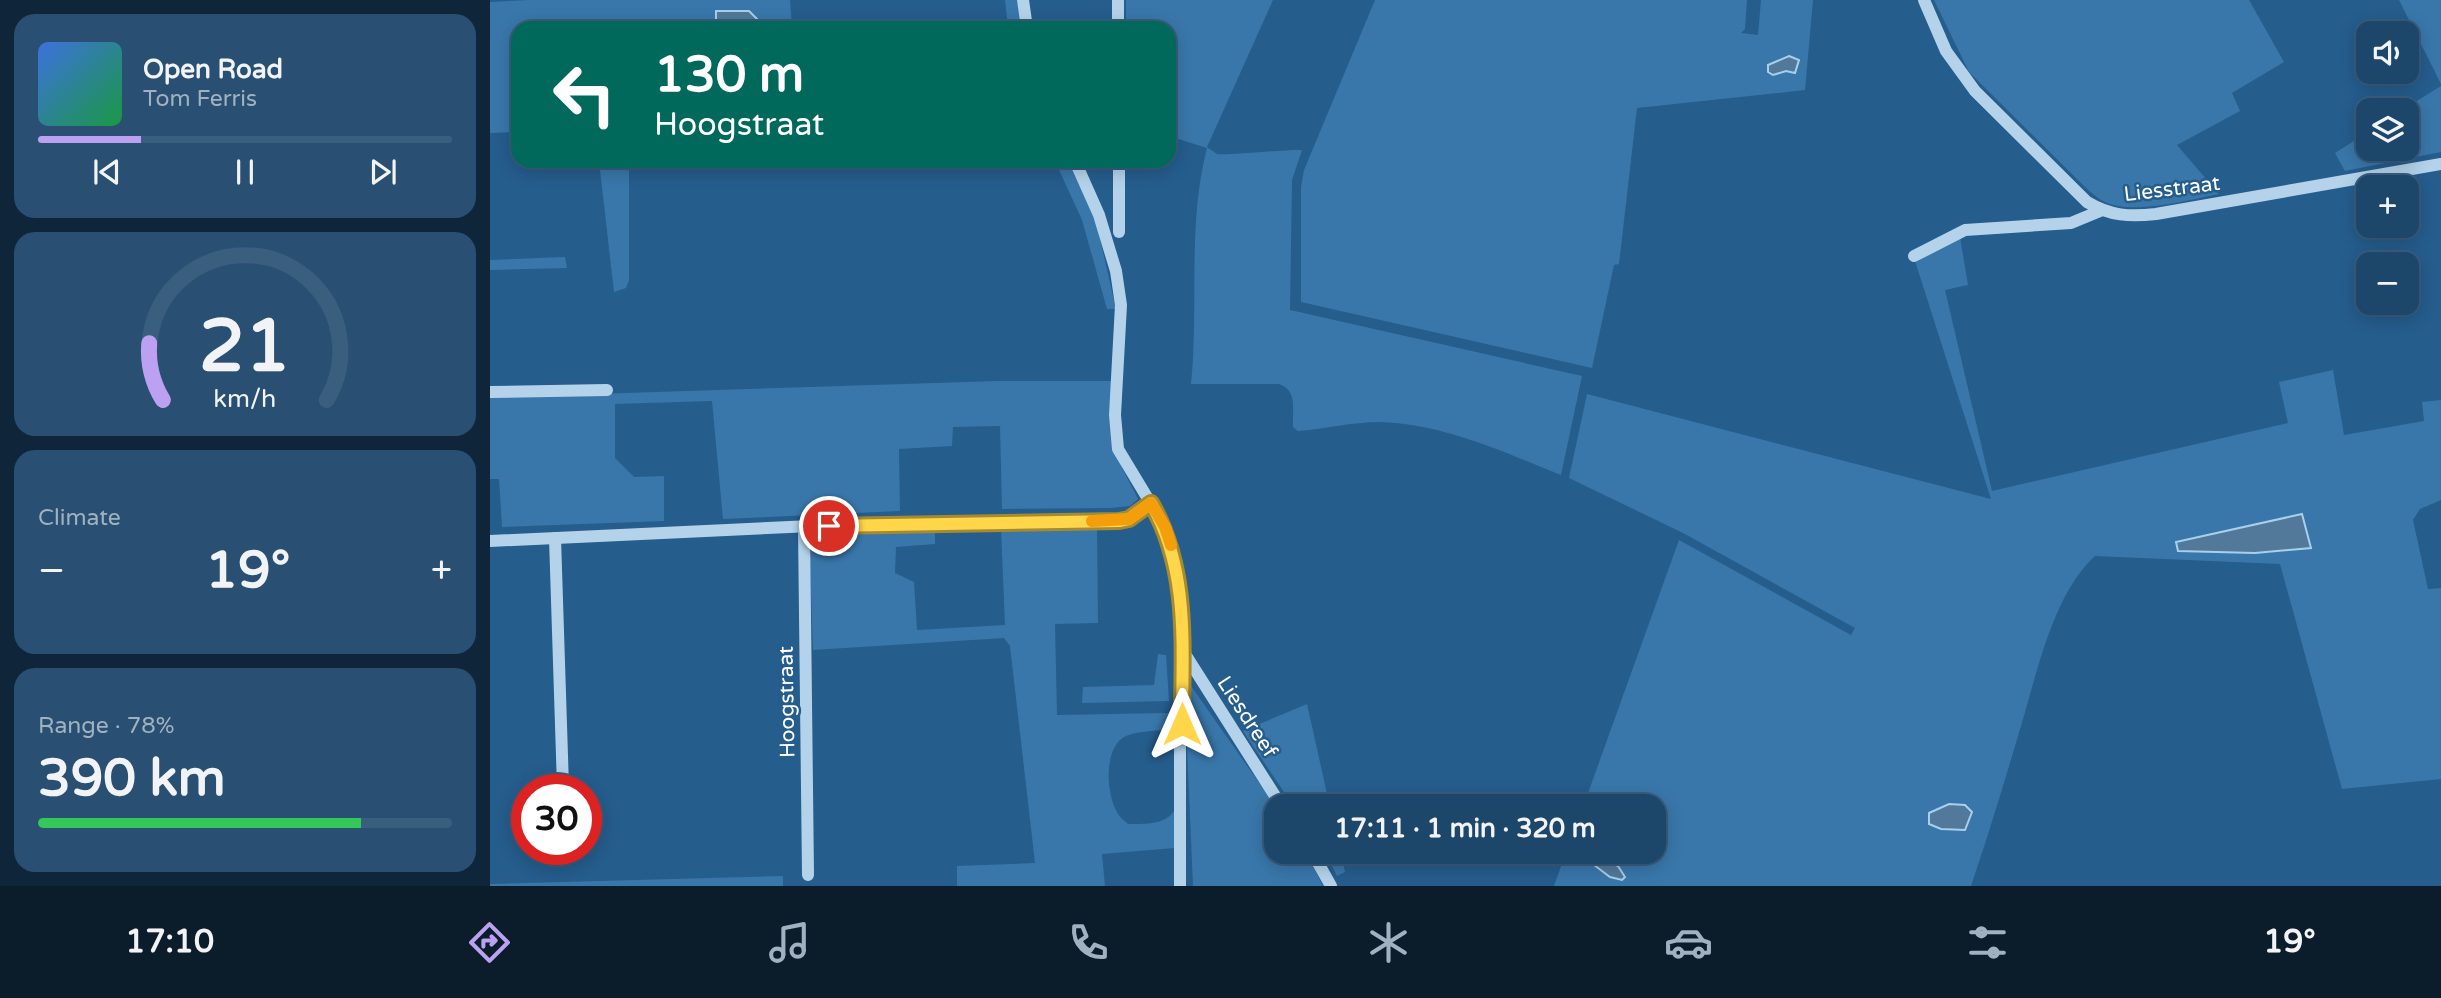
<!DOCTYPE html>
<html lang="en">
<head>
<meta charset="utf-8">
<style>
  body { margin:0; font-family:"Varela Round",sans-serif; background:#295072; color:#f1f3f6; height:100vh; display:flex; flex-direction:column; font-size:26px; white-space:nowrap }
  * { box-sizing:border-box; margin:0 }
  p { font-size:23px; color:#a0b1c1 }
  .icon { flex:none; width:38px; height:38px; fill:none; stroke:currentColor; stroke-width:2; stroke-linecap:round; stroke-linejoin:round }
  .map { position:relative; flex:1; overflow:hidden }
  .side { display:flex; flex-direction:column; gap:14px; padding:14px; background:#0f263a; width:490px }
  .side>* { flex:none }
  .hud { position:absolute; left:21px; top:21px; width:665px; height:147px; border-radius:21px; box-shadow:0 4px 18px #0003,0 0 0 2px #3a5e7e; background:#00695c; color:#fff; overflow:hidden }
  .buttons { position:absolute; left:1866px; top:21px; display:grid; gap:14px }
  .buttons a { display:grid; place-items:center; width:63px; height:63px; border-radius:14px; background:#1c466a; box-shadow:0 4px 18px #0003,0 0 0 2px #3a5e7e; font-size:35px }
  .speed { position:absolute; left:21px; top:774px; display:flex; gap:14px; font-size:35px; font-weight:700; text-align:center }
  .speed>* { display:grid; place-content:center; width:91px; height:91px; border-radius:50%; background:#1c466a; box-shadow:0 4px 18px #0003,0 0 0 2px #3a5e7e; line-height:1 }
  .speed .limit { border:10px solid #d22; background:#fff; color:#111 }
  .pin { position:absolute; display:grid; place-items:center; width:60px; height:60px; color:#fff; margin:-30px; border:4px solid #fff; border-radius:50%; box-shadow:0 2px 7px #0007 }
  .me { position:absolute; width:77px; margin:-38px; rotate:0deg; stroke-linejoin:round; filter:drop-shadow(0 0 5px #0008) }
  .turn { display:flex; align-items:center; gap:24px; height:147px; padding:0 28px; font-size:32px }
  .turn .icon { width:91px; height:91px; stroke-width:2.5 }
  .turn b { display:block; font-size:49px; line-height:60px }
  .big { font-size:52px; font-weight:800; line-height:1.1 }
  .side .widget { flex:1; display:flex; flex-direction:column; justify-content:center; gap:10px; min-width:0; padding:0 24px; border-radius:21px; background:#295072 }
  .side .dial { align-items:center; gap:0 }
  .dial svg { height:182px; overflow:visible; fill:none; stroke:#3a5e7e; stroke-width:7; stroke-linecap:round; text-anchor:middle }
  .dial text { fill:#f1f3f6; stroke:none }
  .song { display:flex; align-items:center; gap:21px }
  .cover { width:84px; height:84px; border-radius:10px; background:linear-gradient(135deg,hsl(220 70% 55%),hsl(140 70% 35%)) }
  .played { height:7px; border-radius:4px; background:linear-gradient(90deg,#bca0f2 25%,#3a5e7e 25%) }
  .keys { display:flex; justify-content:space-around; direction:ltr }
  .heat { display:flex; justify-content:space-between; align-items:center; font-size:38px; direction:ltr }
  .charge { height:10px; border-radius:5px; background:linear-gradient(90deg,#34c759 78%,#3a5e7e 0) }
  .trip { position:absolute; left:774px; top:794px; width:402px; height:70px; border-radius:21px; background:#1c466a; box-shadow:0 4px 18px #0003,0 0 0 2px #3a5e7e; font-weight:800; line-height:70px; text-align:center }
  .tabs { display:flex; height:112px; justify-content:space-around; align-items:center; background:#0b1c2a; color:#a0b1c1 }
  .tabs .icon { width:49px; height:49px }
  .tabs .on { color:#bca0f2 }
  .tabs b { font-size:32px; color:#f1f3f6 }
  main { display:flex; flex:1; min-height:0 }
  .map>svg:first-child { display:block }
</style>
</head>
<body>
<main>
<section class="side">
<div class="widget">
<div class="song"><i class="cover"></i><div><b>Open Road</b><p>Tom Ferris</p></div></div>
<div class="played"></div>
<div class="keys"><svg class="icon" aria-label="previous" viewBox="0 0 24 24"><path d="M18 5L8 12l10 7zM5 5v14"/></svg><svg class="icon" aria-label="pause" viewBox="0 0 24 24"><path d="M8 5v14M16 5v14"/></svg><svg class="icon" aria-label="next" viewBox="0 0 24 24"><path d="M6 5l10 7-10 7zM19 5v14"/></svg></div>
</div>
<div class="widget dial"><svg viewBox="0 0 100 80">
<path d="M14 69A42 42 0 1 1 86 69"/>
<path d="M14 69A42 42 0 0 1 8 44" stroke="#bca0f2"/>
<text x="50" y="56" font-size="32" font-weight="700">21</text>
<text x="50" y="72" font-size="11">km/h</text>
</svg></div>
<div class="widget"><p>Climate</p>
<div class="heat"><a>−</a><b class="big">19°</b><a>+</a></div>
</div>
<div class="widget"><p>Range · 78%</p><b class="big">390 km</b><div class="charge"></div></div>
</section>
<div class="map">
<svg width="1951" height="886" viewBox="0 0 1951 886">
  <rect width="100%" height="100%" fill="#255d8d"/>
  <!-- green -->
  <g fill="#3977aa">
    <polygon points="39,0 300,0 302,28 271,28 270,23 226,11 226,28 28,28 28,132 0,133 0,2"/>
    <polygon points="515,0 527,0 532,28 518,28"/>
    <path d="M636,0h147l-66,147c1,1 9,6 10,7 6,2 70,-5 85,-4l-10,30 -2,130 292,66 -21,99c-60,-24 -117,-51 -182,-53 -27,0 -54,7 -81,9l-5,-4c-1,-18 5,-36 -14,-43h-88c8,-78 -4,-159 16,-236l-38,-12v-108h-43z"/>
    <polygon points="885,0 1257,0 1255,29 1251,33 1268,35 1271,0 1323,0 1315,90 1147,108 1129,264 1124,265 1102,368 811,302 811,187 814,170"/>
    <path d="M1444,0h315l35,62 -52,31 8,18 -63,34 42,49c-30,6 -89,22 -116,7 -6,-3 -12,-9 -18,-14l-116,-115z"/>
    <polygon points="1909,0 1951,0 1951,84"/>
    <polygon points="1951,86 1951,152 1855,171 1845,153 1878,132 1878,149 1916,149 1916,110 1912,110"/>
    <polygon points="109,161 139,161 139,280 136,288 124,292"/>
    <polygon points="565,161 579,161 607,226 626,309 617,309 592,220"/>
    <path d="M1470,237l8,48 -23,5 47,201 296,-68 -9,-41 54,-12 11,65 80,-14 -2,-19 19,-2v100l-21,9 -7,11 15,69 13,-1v191l-99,10 -62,-225 -185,-8c-42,38 -58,117 -74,170 -16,54 -32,107 -50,160h-417l12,-34h88v-45h-71l96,-267 172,95 4,-7 -172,-95 -114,-55 18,-84 404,105 -76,-238z"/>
    <polygon points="75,257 77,268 0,270 0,260"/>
    <polygon points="508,381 626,381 631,466 648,499 640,506 621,508 512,509 510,426 463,427 462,446 409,449 410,511 233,519 222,401 125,404 125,458 144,477 174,476 174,521 12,527 9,479 0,479 0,394 73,395"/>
    <path d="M607,527l1,96 -43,1 2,91 112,-2 1,16c-13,2 -32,2 -44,7 -23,11 -20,57 -9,76 2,5 8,9 11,12 16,0 37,1 46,-13l1,37 -73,6 3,32h-148v-20l78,-3 -25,-217 -6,-8 -191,12 -4,-117 126,-4v15l-39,3 -1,26 19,9 3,48 88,-5 -4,-97z"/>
    <polygon points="668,654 676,655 679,701 592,703 593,687 664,685"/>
    <polygon points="694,676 786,807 786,852 816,852 833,886 703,886"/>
    <polygon points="817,704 840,807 804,807 753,731"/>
    <polygon points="835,852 851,852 855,872 847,876"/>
    <polygon points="293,876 293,886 0,886 0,884"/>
  </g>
  <!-- water -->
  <g fill="#52799a" stroke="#a8cfec" stroke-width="2">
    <polygon points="226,11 259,11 271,23 271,28 226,28"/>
    <polygon points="1299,56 1309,60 1305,73 1296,71 1283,75 1278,72 1278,65"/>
    <polygon points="1812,514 1821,548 1765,553 1688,551 1686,542"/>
    <polygon points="1459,804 1475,805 1482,812 1475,830 1451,829 1439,824 1439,813"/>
    <polygon points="1107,857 1128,866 1135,877 1132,880 1120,877 1104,865"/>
  </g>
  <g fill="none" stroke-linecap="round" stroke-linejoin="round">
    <!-- minor -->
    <g stroke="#b4d3eb" stroke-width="12">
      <polyline points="533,0 537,28"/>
      <polyline points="628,0 628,28"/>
      <path d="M1434,0l22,51 29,40 112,111c23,14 43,15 69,12l285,-50"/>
      <polyline points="585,161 609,215 626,271 631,305 625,415 628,449 675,527 690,586 690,886"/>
      <polyline points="629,232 629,161"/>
      <polyline points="1424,256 1475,230 1581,223 1610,211"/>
      <polyline points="0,392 117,390"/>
      <polyline points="314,528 318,875"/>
      <polyline points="65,538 73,787"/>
      <polyline points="0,541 387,523 629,521 639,519 661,503"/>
      <polyline points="695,654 792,807"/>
      <polyline points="822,852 841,886"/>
    </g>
  </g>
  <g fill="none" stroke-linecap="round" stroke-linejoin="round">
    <defs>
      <path id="route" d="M339,526l290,-5 10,-2 22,-16c39,68 31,145 31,221"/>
    </defs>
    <!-- route casing -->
    <use href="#route" stroke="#a68a30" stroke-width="18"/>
    <!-- route -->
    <use href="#route" stroke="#ffd54a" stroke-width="12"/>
    <!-- slow -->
    <polyline stroke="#f59e0b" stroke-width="12" points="602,521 639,519 661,503 675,527 681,545"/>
  </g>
  <g text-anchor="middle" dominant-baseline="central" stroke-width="5" stroke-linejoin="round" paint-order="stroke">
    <!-- street labels -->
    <g font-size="21" fill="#fff" stroke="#255d8d">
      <text transform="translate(1682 189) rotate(-7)">Liesstraat</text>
      <text transform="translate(297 702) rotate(-91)">Hoogstraat</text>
      <text transform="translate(757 717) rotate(57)">Liesdreef</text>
    </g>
  </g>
</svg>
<div class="buttons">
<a><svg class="icon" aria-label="sound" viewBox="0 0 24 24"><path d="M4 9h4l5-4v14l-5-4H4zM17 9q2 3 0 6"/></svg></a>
<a><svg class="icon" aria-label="layers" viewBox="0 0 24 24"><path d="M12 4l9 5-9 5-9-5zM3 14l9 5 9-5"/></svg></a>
<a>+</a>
<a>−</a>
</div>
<div class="speed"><div class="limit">30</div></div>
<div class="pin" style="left:339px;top:526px;background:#d93025"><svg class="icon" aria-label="arrive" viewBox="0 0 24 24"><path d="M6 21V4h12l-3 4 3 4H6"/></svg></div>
<svg class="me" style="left:692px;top:724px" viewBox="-20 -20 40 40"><path d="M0-17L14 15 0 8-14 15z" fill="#ffd54a" stroke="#fff" stroke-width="4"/></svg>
<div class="trip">17:11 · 1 min · 320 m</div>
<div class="hud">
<div class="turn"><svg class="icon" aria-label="left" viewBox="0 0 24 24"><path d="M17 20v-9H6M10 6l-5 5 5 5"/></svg><div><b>130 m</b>Hoogstraat</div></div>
</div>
</div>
</main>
<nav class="tabs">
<b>17:10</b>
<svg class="icon on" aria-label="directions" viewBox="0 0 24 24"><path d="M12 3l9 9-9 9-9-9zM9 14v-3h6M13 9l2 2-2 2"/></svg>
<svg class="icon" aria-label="music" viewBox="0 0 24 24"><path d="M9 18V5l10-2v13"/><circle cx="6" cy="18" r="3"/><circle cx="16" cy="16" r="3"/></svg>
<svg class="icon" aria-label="phone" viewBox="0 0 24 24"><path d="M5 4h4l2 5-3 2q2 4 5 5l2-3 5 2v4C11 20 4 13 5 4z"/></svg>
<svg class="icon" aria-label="climate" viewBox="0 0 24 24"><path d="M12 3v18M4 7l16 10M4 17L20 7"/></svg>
<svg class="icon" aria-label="car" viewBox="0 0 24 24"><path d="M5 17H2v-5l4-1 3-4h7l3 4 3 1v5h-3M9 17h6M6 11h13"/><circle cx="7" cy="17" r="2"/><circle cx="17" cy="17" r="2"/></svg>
<svg class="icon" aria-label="filters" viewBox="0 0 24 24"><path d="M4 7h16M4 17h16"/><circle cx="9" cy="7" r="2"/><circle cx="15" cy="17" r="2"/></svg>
<b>19°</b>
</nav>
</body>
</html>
